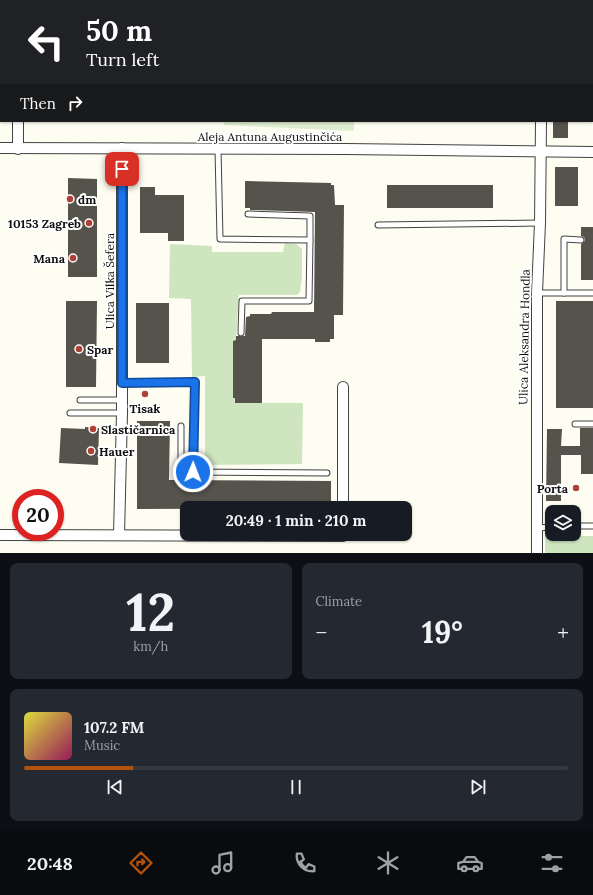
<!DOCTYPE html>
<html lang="en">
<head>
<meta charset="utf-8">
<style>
  body { margin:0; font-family:Lora,serif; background:#242831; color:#f1f3f6; height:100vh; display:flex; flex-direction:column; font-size:15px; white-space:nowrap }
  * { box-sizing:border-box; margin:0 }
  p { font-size:13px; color:#9ea1a6 }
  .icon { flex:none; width:22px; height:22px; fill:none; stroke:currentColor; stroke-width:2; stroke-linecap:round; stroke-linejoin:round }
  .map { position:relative; height:553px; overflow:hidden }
  .side { display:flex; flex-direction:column; gap:10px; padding:10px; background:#0d0f14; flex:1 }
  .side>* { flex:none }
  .hud { position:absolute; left:0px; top:0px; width:593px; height:122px; box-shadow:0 1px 3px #0004; background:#202124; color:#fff; overflow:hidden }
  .fabs { position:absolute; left:545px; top:505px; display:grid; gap:8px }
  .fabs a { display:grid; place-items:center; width:36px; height:36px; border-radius:8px; background:#171b24; box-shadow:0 1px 3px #0004; font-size:20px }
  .speed { position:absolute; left:12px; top:489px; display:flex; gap:8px; font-size:20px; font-weight:700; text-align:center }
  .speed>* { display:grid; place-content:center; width:52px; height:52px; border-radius:50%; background:#171b24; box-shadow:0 1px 3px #0004; line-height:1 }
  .speed .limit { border:6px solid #d22; background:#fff; color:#111 }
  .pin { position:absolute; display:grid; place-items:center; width:34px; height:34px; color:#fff; margin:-17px; border-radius:8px; box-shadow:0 2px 6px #0006 }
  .me { position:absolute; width:44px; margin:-22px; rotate:1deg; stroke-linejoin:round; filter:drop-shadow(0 0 3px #0008) }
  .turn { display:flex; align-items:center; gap:14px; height:84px; padding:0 20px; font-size:18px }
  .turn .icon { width:52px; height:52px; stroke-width:2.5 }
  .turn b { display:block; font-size:28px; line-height:34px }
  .then { display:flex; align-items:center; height:38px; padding:0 20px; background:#0003; gap:8px; font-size:15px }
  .big { font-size:30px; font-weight:800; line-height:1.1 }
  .side .tile { flex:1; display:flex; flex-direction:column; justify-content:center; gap:6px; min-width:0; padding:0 14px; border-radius:8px; background:#242831 }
  .side .dial { align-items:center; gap:0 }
  .dial b { font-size:52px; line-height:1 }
  .song { display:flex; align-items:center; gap:12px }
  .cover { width:48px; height:48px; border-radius:6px; background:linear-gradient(135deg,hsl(60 70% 55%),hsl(330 70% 35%)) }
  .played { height:4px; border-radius:2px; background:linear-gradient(90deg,#b45309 20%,#363941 20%) }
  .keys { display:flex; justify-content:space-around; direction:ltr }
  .heat { display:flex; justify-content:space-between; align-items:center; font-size:22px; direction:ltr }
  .side .tiles { flex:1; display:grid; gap:10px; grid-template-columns:1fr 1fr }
  .tile:last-child { grid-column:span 2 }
  .trip { position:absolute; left:180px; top:501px; width:232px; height:40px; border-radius:8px; background:#171b24; box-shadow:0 1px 3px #0004; font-weight:800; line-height:40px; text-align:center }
  .menu { display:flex; height:64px; justify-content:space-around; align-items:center; background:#090b0e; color:#9ea1a6 }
  .menu .icon { width:28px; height:28px }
  .menu .selected { color:#b45309 }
  .menu b { font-size:18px; color:#f1f3f6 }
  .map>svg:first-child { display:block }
</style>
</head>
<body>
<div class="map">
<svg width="593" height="553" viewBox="0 0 593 553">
  <rect width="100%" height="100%" fill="#fdfdf2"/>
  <!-- green -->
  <g fill="#cee5bf">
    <polygon points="285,243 296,244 302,249 302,276 300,292 297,295 239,295 236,340 233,341 233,398 235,398 236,403 303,403 302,464 205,465 205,376 192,377 191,299 169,298 170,244 212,246 212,252 283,252"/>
    <rect x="545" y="536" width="48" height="17"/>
  </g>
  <!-- pitch -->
  <polygon fill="#dfedd0" points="224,121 354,121 354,131 224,125"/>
  <!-- building -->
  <g fill="#56524c">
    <rect x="553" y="121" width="15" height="17"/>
    <rect x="555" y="167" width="23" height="39"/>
    <polygon points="68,178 97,179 97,277 68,277"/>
    <polygon points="245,181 331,183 331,185 334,185 335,205 344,205 343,315 334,315 334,339 330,339 330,342 315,342 315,339 262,339 262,403 235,403 235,398 233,398 233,341 236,340 236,336 245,336 246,317 250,316 250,314 271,314 272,312 314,312 315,212 250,210 250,208 245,208"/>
    <rect x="387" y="185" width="106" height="23"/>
    <polygon points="140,187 155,187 155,195 184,195 184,241 168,241 168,233 140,233"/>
    <polygon points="581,227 593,227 593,280 581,280 581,244 584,242 585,240 584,237 581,236"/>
    <polygon points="66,301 97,301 96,387 66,387"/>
    <rect x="556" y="301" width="37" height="107"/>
    <rect x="136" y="303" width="33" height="60"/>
    <polygon points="137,421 170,421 169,480 331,481 331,508 137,509"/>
    <polygon points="85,427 99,428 98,465 59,463 61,428 85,429"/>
    <polygon points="580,428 593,428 593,474 581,474 581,455 561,455 561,501 546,501 547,429 562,429 561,446 580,446"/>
  </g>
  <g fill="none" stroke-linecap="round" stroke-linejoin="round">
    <defs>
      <g id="lane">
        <polyline points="29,1 29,0"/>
        <polyline points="218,149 220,239 310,240 309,301 242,301 241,333"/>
        <polyline points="248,214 310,216 310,240"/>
        <polyline points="378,225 540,223"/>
        <polyline points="537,293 593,293"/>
        <polyline points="564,293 564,239 581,240"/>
        <polyline points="121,383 195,382 193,472 327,473"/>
        <polyline points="80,400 122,400"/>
        <polyline points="70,413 122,413"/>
        <polyline points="575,424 593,424"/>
        <polyline points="181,426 181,472 193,472"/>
        <polyline points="574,526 593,526"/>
        <polyline points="537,528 552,527"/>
      </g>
      <g id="street">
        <polyline points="18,1 18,0"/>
        <polyline points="541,1 541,0"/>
        <polyline points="18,121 18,149"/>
        <polyline points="0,148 346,149 593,152"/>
        <polyline points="343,508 343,387"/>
        <polyline points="0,535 343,536 343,534"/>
        <polyline points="119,535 122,413 122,148"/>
        <polyline points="537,553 537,293 540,223 541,121"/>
      </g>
    </defs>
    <!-- lane casing -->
    <use href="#lane" stroke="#424242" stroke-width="7"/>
    <!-- street casing -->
    <use href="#street" stroke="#424242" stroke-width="12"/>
    <!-- lane -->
    <use href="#lane" stroke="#fff" stroke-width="5"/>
    <!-- street -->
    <use href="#street" stroke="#fff" stroke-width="10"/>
  </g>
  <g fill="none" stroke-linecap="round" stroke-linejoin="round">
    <defs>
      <polyline id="route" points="122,169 122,383 195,382 193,472"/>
    </defs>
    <!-- route casing -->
    <use href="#route" stroke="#114b97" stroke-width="10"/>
    <!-- route -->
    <use href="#route" stroke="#1a73e8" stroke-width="7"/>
  </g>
  <!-- markers -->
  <g fill="#af4037" stroke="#fff" stroke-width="1.5">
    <circle cx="70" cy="199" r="4"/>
    <circle cx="89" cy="223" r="4"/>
    <circle cx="73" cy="258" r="4"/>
    <circle cx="79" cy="349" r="4"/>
    <circle cx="145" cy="394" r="4"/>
    <circle cx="93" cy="429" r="4"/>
    <circle cx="91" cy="451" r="4"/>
    <circle cx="576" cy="488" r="4"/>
  </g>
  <g text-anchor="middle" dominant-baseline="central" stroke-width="4" stroke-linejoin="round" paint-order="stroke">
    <!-- street labels -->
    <g font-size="12" fill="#0f0f0f" stroke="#fff">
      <text x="270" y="136">Aleja Antuna Augustinčića</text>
      <text transform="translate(109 281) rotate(-90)">Ulica Vilka Šefera</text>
      <text transform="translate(524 337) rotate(-89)">Ulica Aleksandra Hondla</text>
    </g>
    <!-- poi labels -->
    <g font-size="12" font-weight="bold" fill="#0f0f0f" stroke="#fff" text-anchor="start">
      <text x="78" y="199">dm</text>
      <text x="81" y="223" text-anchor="end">10153 Zagreb</text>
      <text x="65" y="258" text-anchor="end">Mana</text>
      <text x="87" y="349">Spar</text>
      <text x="145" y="408" text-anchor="middle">Tisak</text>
      <text x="101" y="429">Slastičarnica</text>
      <text x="99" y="451">Hauer</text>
      <text x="568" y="488" text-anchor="end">Porta</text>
    </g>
  </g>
</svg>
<div class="fabs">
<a><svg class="icon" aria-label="layers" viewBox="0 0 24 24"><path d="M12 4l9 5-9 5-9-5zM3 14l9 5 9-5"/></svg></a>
</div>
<div class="speed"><div class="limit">20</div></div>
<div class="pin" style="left:122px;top:169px;background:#d93025"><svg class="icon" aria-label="arrive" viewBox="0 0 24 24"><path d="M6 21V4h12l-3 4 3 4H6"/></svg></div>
<svg class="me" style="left:193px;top:472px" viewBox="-20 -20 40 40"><circle r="17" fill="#1a73e8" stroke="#fff" stroke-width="3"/><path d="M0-11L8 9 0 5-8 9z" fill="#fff"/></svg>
<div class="trip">20:49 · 1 min · 210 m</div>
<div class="hud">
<div class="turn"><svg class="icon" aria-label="left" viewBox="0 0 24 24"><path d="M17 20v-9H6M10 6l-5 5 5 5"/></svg><div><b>50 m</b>Turn left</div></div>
<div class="then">Then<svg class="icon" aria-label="right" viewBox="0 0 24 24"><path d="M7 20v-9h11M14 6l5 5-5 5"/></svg></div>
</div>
</div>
<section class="side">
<div class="tiles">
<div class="tile dial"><b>12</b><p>km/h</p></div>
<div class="tile"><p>Climate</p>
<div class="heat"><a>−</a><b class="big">19°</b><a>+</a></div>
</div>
<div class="tile">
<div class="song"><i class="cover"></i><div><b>107.2 FM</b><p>Music</p></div></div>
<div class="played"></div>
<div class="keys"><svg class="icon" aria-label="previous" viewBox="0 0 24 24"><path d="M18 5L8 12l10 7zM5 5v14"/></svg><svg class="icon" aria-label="pause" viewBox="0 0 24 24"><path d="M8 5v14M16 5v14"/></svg><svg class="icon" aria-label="next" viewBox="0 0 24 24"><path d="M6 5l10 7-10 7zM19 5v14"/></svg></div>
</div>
</div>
</section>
<nav class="menu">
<b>20:48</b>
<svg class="icon selected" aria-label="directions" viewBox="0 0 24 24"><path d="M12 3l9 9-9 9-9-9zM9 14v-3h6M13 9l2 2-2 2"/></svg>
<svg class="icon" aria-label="music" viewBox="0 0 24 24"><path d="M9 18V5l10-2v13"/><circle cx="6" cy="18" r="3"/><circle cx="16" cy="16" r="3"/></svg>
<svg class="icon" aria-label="phone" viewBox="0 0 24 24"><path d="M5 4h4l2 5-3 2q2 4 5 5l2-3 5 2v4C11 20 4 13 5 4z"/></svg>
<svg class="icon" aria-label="climate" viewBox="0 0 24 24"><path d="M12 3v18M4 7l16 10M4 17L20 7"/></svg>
<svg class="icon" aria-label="car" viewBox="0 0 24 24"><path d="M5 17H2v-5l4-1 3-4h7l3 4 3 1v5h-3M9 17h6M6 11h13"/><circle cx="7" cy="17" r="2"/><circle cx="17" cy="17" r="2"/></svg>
<svg class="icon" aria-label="filters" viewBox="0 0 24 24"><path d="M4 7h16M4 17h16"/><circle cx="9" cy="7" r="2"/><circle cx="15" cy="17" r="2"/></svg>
</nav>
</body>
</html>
